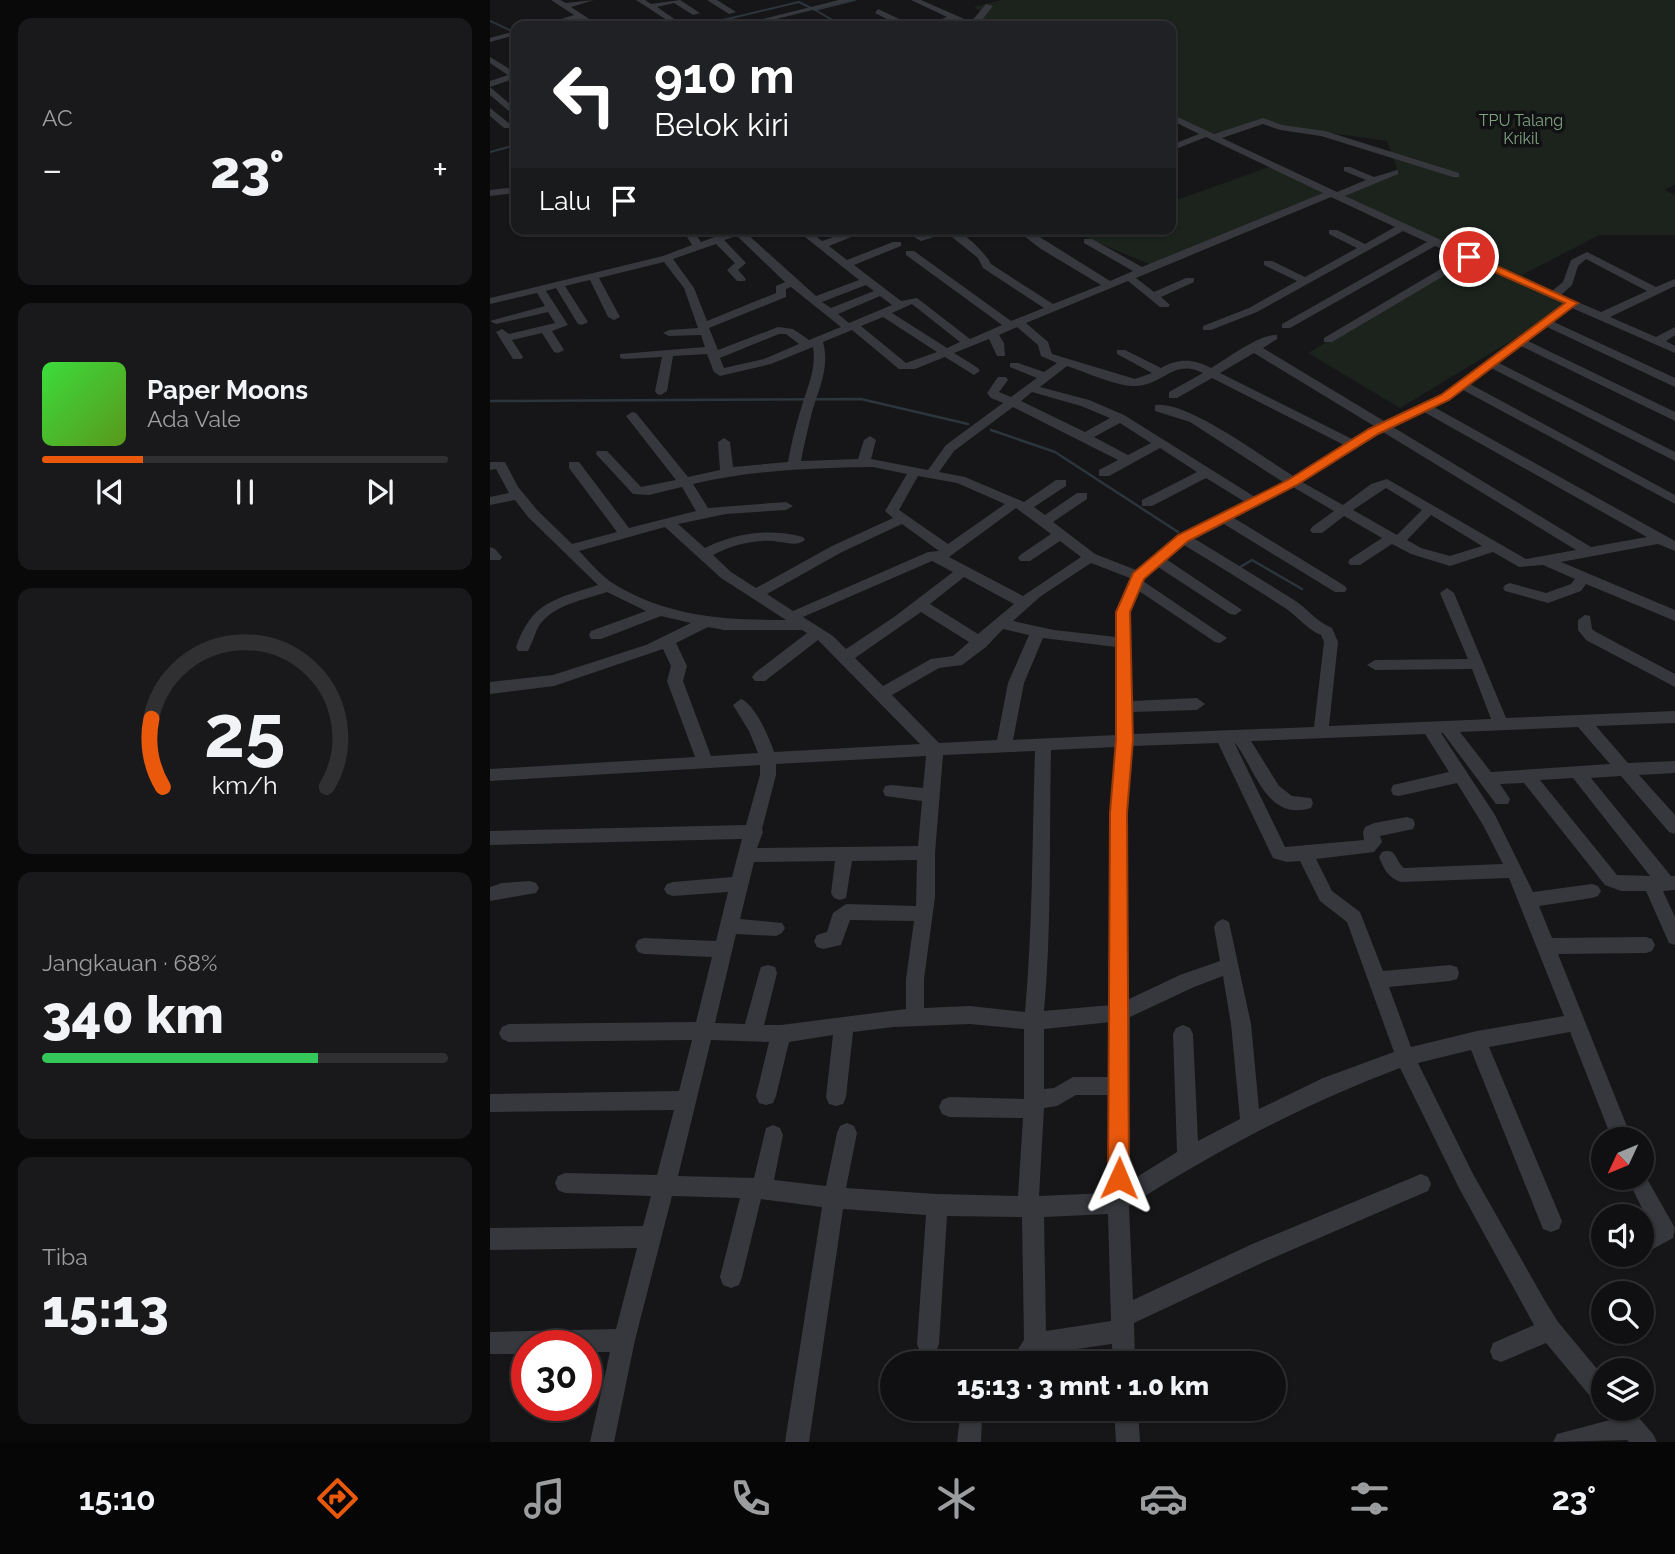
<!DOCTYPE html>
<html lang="id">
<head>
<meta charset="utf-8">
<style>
  body { margin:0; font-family:Raleway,sans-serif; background:#19191b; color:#f1f3f6; height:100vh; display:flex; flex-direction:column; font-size:26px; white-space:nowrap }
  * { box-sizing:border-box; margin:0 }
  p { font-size:23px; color:#9c9d9f }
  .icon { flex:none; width:38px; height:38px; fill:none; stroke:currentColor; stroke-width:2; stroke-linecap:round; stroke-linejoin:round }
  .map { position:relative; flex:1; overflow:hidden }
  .sheet { display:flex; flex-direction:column; gap:18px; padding:18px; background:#09090a; width:490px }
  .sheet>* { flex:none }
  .banner { position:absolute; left:21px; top:21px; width:665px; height:214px; border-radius:14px; box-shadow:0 2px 5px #0004,0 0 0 2px #303032; background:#202124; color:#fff; overflow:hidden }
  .needle { width:46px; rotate:226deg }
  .fabs { position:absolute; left:1101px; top:1127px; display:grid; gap:14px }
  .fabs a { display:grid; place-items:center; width:63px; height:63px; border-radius:50%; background:#101012; box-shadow:0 2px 5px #0004,0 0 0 2px #303032; font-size:35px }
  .speed { position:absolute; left:21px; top:1330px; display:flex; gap:14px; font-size:35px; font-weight:700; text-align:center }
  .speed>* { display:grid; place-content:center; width:91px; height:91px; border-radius:50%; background:#101012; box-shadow:0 2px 5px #0004,0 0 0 2px #303032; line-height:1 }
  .speed .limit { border:10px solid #d22; background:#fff; color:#111 }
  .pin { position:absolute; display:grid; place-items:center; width:60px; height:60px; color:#fff; margin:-30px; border:4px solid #fff; border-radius:50%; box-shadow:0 2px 7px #0007 }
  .me { position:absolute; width:77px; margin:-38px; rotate:1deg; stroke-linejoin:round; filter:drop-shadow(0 0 5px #0008) }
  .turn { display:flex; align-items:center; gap:24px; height:147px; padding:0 28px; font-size:32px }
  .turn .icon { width:91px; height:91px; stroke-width:2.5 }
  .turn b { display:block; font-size:49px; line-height:60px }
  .then { display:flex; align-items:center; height:66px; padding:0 28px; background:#0003; gap:14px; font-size:26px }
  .big { font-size:52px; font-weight:800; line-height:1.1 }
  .sheet .tile { flex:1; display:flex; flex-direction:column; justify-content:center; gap:10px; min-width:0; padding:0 24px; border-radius:14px; background:#19191b }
  .sheet .dial { align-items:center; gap:0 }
  .dial svg { height:182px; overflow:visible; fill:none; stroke:#303032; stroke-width:7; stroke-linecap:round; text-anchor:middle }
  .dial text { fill:#f1f3f6; stroke:none }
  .song { display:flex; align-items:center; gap:21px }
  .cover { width:84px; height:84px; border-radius:10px; background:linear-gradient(135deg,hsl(120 70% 55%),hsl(90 70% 35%)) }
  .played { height:7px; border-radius:4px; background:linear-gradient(90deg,#ea580c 25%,#303032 25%) }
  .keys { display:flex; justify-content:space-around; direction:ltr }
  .heat { display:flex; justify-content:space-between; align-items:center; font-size:38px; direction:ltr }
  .charge { height:10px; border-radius:5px; background:linear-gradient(90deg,#34c759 68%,#303032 0) }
  .trip { position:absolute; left:390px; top:1351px; width:406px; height:70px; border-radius:35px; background:#101012; box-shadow:0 2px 5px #0004,0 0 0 2px #303032; font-weight:800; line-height:70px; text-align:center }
  .menu { display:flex; height:112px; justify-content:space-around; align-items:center; background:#060607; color:#9c9d9f }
  .menu .icon { width:49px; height:49px }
  .menu .selected { color:#ea580c }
  .menu b { font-size:32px; color:#f1f3f6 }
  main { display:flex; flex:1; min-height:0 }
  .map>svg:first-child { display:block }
</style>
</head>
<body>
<main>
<section class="sheet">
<div class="tile"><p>AC</p>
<div class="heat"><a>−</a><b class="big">23°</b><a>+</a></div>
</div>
<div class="tile">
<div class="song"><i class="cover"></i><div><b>Paper Moons</b><p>Ada Vale</p></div></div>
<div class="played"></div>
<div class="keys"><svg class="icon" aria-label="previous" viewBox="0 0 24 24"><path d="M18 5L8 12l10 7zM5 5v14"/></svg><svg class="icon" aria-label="pause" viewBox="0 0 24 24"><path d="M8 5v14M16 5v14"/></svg><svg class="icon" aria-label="next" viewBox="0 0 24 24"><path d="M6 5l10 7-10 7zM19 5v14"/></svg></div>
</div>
<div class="tile dial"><svg viewBox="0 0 100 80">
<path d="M14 69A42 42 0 1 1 86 69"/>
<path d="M14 69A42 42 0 0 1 9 39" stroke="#ea580c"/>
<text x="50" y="56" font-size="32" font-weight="700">25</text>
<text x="50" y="72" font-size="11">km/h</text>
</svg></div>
<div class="tile"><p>Jangkauan · 68%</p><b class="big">340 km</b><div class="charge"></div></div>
<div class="tile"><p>Tiba</p><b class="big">15:13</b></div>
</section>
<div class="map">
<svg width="1185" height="1442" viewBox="0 0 1185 1442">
  <rect width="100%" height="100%" fill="#161618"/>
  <!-- green -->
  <g fill="#1c231d">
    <polygon points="512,0 1185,0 1185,185 1174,190 1185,195 1185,235 1109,235 1032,275 1080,305 910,408 818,353 981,258 847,193 907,169 897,141 774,123 721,134 681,120 681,26 485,25 494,13 484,7"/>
    <polygon points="779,167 839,194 664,266 578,230 681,229 681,202"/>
  </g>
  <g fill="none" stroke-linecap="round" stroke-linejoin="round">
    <!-- stream-far1 -->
    <g stroke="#2c353c" stroke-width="2">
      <polyline points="325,10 353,26"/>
      <polyline points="0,21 26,33"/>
      <polyline points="208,26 309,2 325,10 365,0"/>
      <polyline points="0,152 26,145"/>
    </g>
    <!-- stream -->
    <g stroke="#2c353c" stroke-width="2.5">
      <polyline points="0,401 371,399 478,424"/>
      <polyline points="501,430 565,452 688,532"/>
      <polyline points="747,569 762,560 812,589"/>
    </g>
    <!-- minor -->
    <g fill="#37383d" fill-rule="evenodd">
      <polygon points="61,0 70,0 76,3 104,0 81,7 110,26 101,26 89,19 61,26 49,26 84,15"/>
      <polygon points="146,0 155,0 161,4 190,0 210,13 203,15 184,3 167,7 193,25 186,26"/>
      <polygon points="217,0 227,0 246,12 239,14"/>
      <polygon points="349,0 363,0 258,26 245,26"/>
      <path d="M421,0h10l50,22 15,-18 7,2 -16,20c-9,0 -17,-5 -25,-5 -10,0 -20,5 -31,5l26,-9z"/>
      <polygon points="388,9 420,24 421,26 411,26 385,13"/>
      <polygon points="26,31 26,35 0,42 0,38"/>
      <polygon points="0,57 26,73 26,78 0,87 0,81 18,75 0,63"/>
      <polygon points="0,87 26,109 26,117 0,95"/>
      <polygon points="0,108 20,124 20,128 14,128 0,116"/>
      <path d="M681,114l43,20 49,-16 19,7 43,6 134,42v4h-6l-132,-41 -41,-6 -17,-6 -41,14 115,54 29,-12 -22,-9v-4h6l24,10 24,-7v4l-53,22 207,95 11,-9 8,-22 16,-8 69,35 19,-8v7l-65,31 46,20 19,-10v8l-9,6 9,5v7l-103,-45 -18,14 121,56v9l-128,-60 -19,14 147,71v9l-154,-75 -22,17 176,89v9l-184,-93 -21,16 205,111v9l-212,-114 -29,17 241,134v10l-17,-7 -97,18 114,48v11l-89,-37 -5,7 -33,12 -43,-12 -2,-3 2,-3 5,-2 36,10 25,-9 4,-5 -32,-14 -24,2 -26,-15 -43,14 -39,-12 -19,-10 -32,21h-10l-2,-3 2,-3 32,-21 -38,-22 -22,17h-10l-2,-3 2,-3 22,-16 -41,-24 -59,31 111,68 2,3 -2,3h-10l-111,-68 -29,15c33,20 66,40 99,61 14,9 23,22 38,28l6,14 -9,84 162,-7 -19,-50 -97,1 -8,-5 8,-5 93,-1 -28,-66 7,-5 7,5 52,125 169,-7v12l-79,3 32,37 47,-2v12l-36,2 36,40v19l-6,-2 -48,-56 -30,2 80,98h4v14l-12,1 12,26v28l-6,-2 -23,-52h-25l-16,-6 -81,-102 -24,1 10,15 -2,5h-12l-53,-71h-2l54,82 38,77 59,-8 6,2 3,5 -3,5 -6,2 -53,8 13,32 94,-1 6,2 3,6 -3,6 -6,2 -88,1 74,185h-20l-42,-107 -81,15 73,174 -3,8 -8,3 -8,-3 -72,-179 -53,13 55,111 72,127 13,21 45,54v30l-8,-4 -49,-59 -45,19 -8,-3 -3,-8 3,-8 41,-18 -75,-137 -59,-120c-96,36 -184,83 -271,138l4,94 117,-55 171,-71 7,3 3,7 -3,7 -162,70 -132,62 1,40h-22l-1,-19 -71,10 -7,9h-25l15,-23 -2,-123 -75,-1 -8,128 -3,8 -8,3 -8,-3 -3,-8 9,-129 -83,-6 -34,233h-24l37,-235 -61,-8 -19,78 -3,8 -8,3 -8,-3 -3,-8 20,-79 -68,-2 -37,144 -21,102h-24l20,-90h-24v-6h-59v8h-37v-22l126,-3 21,-81 -147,2v-22l153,-2 8,-30 -86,-3 -7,-3 -3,-7 3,-7 7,-3 92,2 17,-65 -184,2v-18l189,-3 13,-51 -183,2 -7,-3 -3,-6 3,-6 7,-3 187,-2 16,-65 -68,-3 -6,-2 -3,-6 3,-6 6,-2 72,3 12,-49 -55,4 -6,-2 -3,-5 3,-5 6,-2 59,-5 10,-38 -252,6v-14l256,-6 14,-50v-10l-270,16v-12l205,-12 -28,-76 4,-15 -8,-17 -109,37 -64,8v-12l63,-7 93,-30 45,-22 -30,-7 -60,23h-10l-2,-4 2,-4 55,-20 -39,-19c-23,8 -51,12 -67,32 -5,8 -7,18 -12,27h-10l-2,-4c16,-46 40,-48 82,-62l-70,-68 -13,-17 -25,5v-8l19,-4 -13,-24 -6,1v-8h15l13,25 20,24 34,33 45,-12 -48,-64v-6h10l50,66 67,-17 -14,-24 -33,8 -16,-1 -37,-40 1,-3h10l34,36 35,-7 -50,-64 6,-4 4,1 52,64 32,-7 -2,-28 6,-4 6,4 3,25 55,-5c3,-17 7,-34 12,-50 6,-22 17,-42 13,-65l-42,17 -51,12 -6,-4 -7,-18 -34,2 -6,35 -6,4 -4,-1 -2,-3 7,-34 -38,2 -4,-1v-4l85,-7 -4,-12 -32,1 -6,-3 6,-3 29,-2 -14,-40 -20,-26 -65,16 21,39 -6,3 -6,-3 -18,-37 -25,6 23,36 -6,3 -4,-1 -22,-36 -10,3 22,34 -16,6 12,19 -6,3 -4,-1 -12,-19 -30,7 11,17 -2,2h-8l-17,-27 6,-3 7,5 46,-11 -7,-11 -52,12 -6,-3 55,-15 -8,-13 -47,11v-6l173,-42 29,-11 -10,-16h10l9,13 35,-13h15l-5,4 70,63 43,-16 -64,-51h12l15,12 34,-12h15l-42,17 18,14 46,-18h8v4l-47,19 47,36 16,-3 53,41 32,-14 -96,-70v-4h8l97,70 33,-13 -61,-40 -5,-10 -31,-25 -26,8 -21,-12h13l9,5c10,-2 23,-8 33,-4 11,4 31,24 36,34l62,40 48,-19 -60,-36 -26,-20h12l83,52 23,-10 -49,-28v-4h8l50,28 181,-74 -117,-56 -35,14v-6l28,-11 -28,-14zM841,197l64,30 -30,17 -28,-14h-8v4l28,14 -52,29 -33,-16h-8v4l33,16 -48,27 -46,18v4h8l46,-18 146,-81 24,11 -145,82v4h8l145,-82 26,11 -137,81v4h8l137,-81 95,43 -123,90 -57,27 -121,-73 14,-9v-4c-16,-2 -51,24 -66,33 -18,-9 -32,-10 -50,0l-36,-18h-8v4l35,19 -17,6 -83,-25 -4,-12 -22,-19 102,-42 32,26h8l2,-2 -9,-8 33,-15v-4h-8l-32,14 -18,-14zM247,236l48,46 -9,4v7l-69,28 -13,-33 -21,-29 43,-15 19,19 -8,7 10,11h8l1,-2 -8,-9 8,-7 -22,-23zM1096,259l61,32 -46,21 -40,-17 11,-10 6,-19zM376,285l8,6 -43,17 -9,-6zM301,287l50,40 -32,13 -16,-11 -15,-2 -60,23 -9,-22 77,-31v-8zM390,296l12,9 -43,18 -11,-9zM422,304l48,38 -13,6 -55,-35zM393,317l54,35 -31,11 -45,-37zM527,327l21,18 3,11 16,7 -13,9 -26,-9h-8v4l27,11 -26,19 -12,-5 9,-12 -2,-3h-8l-11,16 4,5 12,5 -57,42 -18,25 -57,-11 5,-19 -6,-4 -6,4 -6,19 -57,2c3,-16 7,-33 11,-49 7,-24 18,-45 11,-70l29,-12 47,39h16l30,-12 29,18 6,-4 -2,-3 -24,-15 35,-14 8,17h8l-1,-13 -5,-8zM289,334h7l13,10 -35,15 -40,9 -4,-10zM764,353l120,73 -22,13 -132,-66zM577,366c18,6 51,21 69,20 28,-1 37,-28 67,-13l-34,19v6h8l35,-20 132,67 -51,31c-29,-18 -106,-76 -138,-71v6l35,11 93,60 -28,15 -131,-82 -35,-15 -49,-13zM542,392l49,14 29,12 -25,14 -64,-31zM523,407l105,53 -19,10v6h10l51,-28 37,24 -55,28v6h10l54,-28 39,24 -67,33 -42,35 -41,-16 -42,-32 34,-23v-6h-10l-32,22 -11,-8 32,-21v-6h-10l-32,22 -59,-25 -26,-5 15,-21zM934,412l223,125 -56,10 -198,-120zM630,423l31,20 -23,12 -34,-18zM893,432l193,118 -50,9 -139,-80 -16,5 -28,21 -41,-23zM383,467l34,7 -22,37 8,7 -61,28 -76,42 -25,-16 -18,-17c19,-10 38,-15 60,-14 11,1 24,6 32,-1l-2,-3c-34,-9 -67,-4 -98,11l-27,-24 48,-10 60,-4 7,-4 -7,-4 -78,6 -15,-24c60,-14 119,-16 180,-17zM428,476l39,7 48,21 -57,40 -49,-34zM896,488l36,22 -25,25 -44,-25zM526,508l35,26 -31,21 -2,3 2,3h10l30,-20 21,16 -58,39 -74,-39zM941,515l51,31 -32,10 -29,-8 -14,-8zM412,524l37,27 -11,1 -135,59 -26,-17 75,-42zM175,527l56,51 65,42c-61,0 -118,-3 -172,-36 -13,-8 -24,-22 -35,-33zM694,545c33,20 66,40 98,61 15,9 24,23 39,29l3,7 -10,85 -181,7 -1,-22 65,-2 8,-6 -8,-6 -65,3 -2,-89 9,-21 76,51 5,1 7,-5 -84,-57 1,-3 14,-11 72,47 5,1 7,-5 -76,-51zM442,561l21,11 -59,45 -48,32 -13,-13 -30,-19zM601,563l39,15 -14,34v25l-62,-7 -41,-9 28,-25zM474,577l50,27 -36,30 -48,-30zM431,612l48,30 -16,14 -22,3 -48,27 -28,-28zM218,627l16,3h78l5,3 -52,40 -3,4 3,4h10l53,-41 102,104 -146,8c-4,-13 -19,-48 -33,-53l-8,6 16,26 9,22 -47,3 -28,-75 4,-15 -11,-23zM513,629l26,6 -21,48 -11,57 -58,3 -47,-48 47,-27 23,-3 24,-18zM553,638l73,9 1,88 -104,5 11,-57zM1088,727l32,37 -119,8 -31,-40zM935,734l24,38 -56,13 -2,5 2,5 6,1 58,-13 26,42 20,39 -99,4c-9,-7 -7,-21 -22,-16l-3,5c5,12 9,21 22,25l108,-4 55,138 -87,15 -66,16 -22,-60 61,-6 7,-2 2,-6 -2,-6 -7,-2 -67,6 -23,-59 -28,-21 -16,-32 58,-7 8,-10 -2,-6 33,-7 2,-5 -2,-5 -6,-2 -33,6 -9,4 -2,5 1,8 -79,7 -51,-105c21,24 31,80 77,66l2,-5 -2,-5 -19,-2 -13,-10 -28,-45zM728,743l55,115 14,4 13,-1 20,40 27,21 47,130 -71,26 -64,31 -8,-85 -22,-102 -6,-3 -6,3 -3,5 6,34 -40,14 -51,24 -3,-186 6,-67zM626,747l-6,66 1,192 -67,6c8,-86 5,-174 7,-261zM545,751c-3,87 -2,174 -10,261l-55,-6 -46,2v-29l11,-82v-44l8,-98zM436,756l-3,32 -32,-3 -6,1 -2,5 2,5 37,5 -4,45 -161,2 6,-16 -1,-3 14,-54v-11zM1083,778l77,98 -33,-1 -77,-95zM427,860l-1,46 -70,-2 -13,9 -6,19 -10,3 -3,6 3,6 6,2 18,-4 9,-25 64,1 -8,58v30l-125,16h-17l13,-52 -2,-6 -7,-2 -7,2 -2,6 -14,51 -30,-1 21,-89 40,2 6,-3 3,-5 -3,-5 -42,-4 14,-57 81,-1 -4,32 3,5 6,2 6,-2 6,-37zM733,976l8,48 9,95 -42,22 -5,-107 -3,-6 -7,-3 -7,3 -3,6 4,118 -48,30 1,-165 64,-30zM621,1022v55h-38l-19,11 -10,1v-60zM480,1024l54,5v70l-75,-2 -7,3 -3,7 3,7 7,3 74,1 -5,78 -81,-2 -91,-6 11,-55 -3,-7 -7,-3 -7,3 -3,7 -11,53 -52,-6 9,-45 -3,-7 -7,-3 -7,3 -12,50 -76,-2 33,-136 58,2 -13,54 3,7 7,2 7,-2 3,-7 13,-54 44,-7 -7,62 3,7 7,2 7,-2 3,-7 7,-65 40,-5zM586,1095h35l-3,98 -69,3 5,-88 13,-2zM618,1214l3,107 -65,10 -2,-114z"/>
      <polygon points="26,187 26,193 0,196 0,190"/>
      <polygon points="37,229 51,229 38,236 30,236 30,232"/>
      <polygon points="0,547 5,549 12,557 10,560 0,560"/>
      <polygon points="1095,615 1100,616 1102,629 1106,632 1185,674 1185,687 1096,640 1088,630 1088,620"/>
      <polygon points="40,881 46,883 49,888 46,893 0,901 0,887 12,883"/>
      <polygon points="1152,1170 1185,1228 1183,1238 1163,1249 1155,1246 1152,1238 1155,1230 1161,1226 1137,1178 1152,1178"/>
      <polygon points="471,1409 496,1409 492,1418 491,1442 467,1442"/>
      <polygon points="624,1409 648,1409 650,1442 626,1442"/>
      <polygon points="1114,1409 1141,1409 1163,1434 1167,1442 1139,1442 1137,1440 1063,1442 1067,1434 1120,1420"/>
    </g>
  </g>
  <!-- route -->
  <polygon fill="#ea580c" stroke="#983908" stroke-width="2" points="975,255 983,255 1088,303 959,400 888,434 807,485 698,541 654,579 640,612 643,740 637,813 639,1178 636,1185 629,1189 621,1185 618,1178 620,813 626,740 626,612 643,573 688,535 798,480 879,429 951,395 1075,303 975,259"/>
  <g text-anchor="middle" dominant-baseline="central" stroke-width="7" stroke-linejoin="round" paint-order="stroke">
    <!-- far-park labels -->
    <g font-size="16" fill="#7fa381" stroke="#111113">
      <text x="1031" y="120">TPU Talang<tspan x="1031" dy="18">Krikil</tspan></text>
    </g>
  </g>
</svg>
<div class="fabs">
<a><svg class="needle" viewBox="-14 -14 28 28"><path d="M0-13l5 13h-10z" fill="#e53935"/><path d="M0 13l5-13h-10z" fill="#9c9d9f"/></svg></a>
<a><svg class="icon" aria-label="sound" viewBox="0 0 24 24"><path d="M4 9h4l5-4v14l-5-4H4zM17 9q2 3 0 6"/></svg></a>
<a><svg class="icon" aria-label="search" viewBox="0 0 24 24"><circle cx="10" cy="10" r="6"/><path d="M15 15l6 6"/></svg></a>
<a><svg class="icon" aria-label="layers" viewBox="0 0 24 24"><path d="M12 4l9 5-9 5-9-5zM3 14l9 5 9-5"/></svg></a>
</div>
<div class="speed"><div class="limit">30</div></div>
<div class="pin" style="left:979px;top:257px;background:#d93025"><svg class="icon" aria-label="arrive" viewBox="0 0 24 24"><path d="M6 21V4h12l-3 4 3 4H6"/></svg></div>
<svg class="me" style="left:629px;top:1178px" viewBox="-20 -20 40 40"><path d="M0-17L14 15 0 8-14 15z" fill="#ea580c" stroke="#fff" stroke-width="4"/></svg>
<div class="trip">15:13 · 3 mnt · 1.0 km</div>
<div class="banner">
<div class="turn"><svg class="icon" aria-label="left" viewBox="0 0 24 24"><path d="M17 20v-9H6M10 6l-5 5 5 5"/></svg><div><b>910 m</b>Belok kiri</div></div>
<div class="then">Lalu<svg class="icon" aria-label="arrive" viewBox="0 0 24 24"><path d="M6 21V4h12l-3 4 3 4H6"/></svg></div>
</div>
</div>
</main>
<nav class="menu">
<b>15:10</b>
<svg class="icon selected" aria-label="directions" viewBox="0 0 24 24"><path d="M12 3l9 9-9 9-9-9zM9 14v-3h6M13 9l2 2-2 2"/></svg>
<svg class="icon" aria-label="music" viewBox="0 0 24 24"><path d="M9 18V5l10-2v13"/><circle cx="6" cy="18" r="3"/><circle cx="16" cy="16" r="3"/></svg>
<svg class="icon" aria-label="phone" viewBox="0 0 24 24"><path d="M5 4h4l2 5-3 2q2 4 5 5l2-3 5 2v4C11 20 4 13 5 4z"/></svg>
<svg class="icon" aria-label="climate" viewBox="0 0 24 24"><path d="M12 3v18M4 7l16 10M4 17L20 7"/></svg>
<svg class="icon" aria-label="car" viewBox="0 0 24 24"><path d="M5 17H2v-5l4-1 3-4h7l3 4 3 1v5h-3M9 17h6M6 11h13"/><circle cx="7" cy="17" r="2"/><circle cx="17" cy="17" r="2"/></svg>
<svg class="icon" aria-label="filters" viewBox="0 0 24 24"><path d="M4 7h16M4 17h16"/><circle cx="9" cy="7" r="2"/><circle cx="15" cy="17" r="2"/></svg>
<b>23°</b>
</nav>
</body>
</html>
